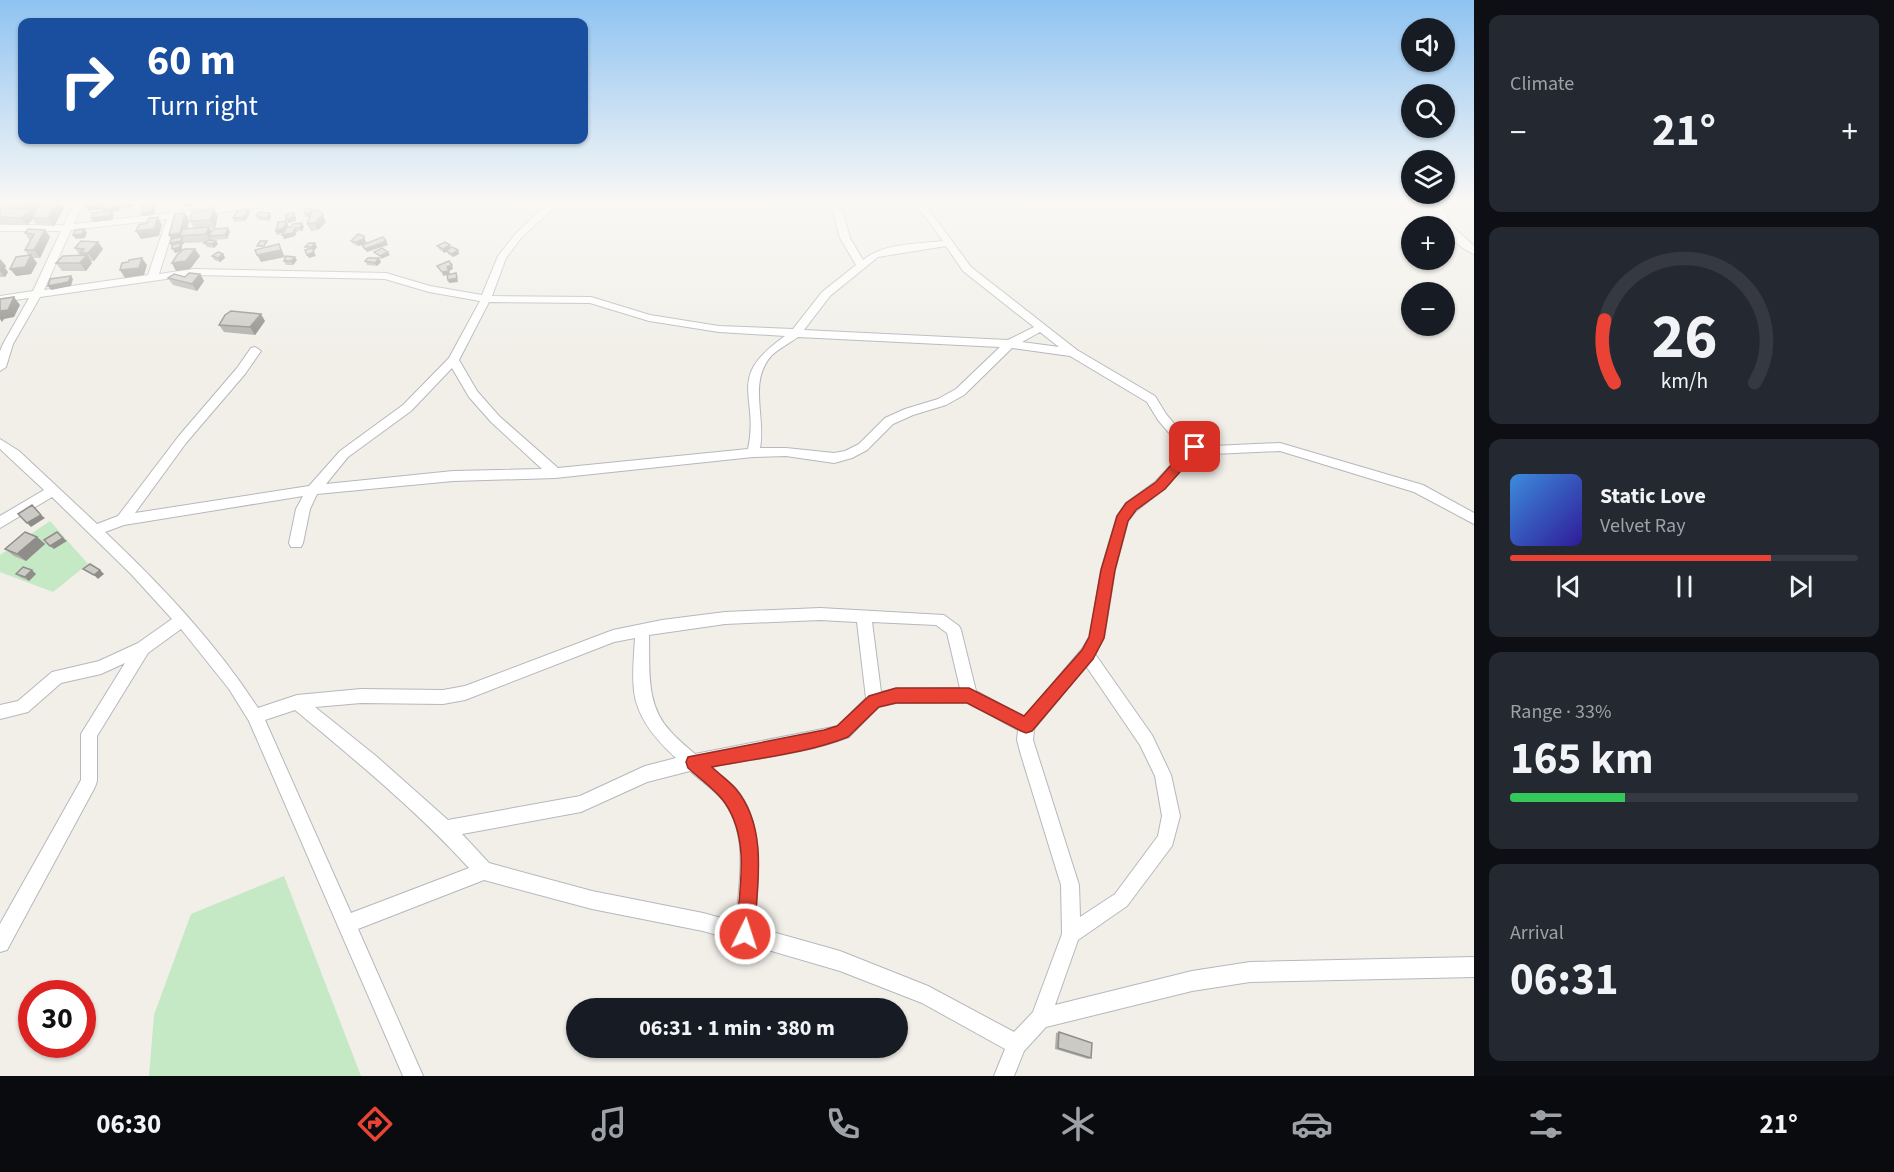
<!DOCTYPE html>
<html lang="en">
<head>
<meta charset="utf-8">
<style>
  body { margin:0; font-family:"Source Sans 3",sans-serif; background:#242831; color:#f1f3f6; height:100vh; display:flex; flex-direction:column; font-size:22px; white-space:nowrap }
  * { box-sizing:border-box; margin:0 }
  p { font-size:20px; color:#9ea1a6 }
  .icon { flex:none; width:33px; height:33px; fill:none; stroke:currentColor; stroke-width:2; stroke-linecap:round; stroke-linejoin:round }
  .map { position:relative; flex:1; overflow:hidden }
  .drawer { display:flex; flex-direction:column; gap:15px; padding:15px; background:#0d0f14; width:420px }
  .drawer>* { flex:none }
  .hud { position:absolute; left:18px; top:18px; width:570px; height:126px; border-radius:12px; box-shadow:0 2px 4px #0004; background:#1a4fa0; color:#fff; overflow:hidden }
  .controls { position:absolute; left:1401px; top:18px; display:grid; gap:12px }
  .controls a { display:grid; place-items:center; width:54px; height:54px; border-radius:50%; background:#171b24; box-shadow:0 2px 4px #0004; font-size:30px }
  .speed { position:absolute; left:18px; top:980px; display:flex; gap:12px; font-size:30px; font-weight:700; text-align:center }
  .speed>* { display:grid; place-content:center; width:78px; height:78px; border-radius:50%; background:#171b24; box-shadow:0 2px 4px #0004; line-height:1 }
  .speed .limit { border:9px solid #d22; background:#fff; color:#111 }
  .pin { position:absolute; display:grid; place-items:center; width:51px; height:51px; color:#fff; margin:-26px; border-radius:12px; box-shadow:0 3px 9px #0006 }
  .me { position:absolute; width:66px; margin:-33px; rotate:4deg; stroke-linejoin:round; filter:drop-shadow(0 0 4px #0008) }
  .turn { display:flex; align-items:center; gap:21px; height:126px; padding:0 30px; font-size:27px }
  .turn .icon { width:78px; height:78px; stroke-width:2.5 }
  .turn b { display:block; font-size:42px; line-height:51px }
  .big { font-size:45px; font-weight:700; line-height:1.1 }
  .drawer .widget { flex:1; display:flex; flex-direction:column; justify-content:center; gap:9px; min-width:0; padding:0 21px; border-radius:12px; background:#242831 }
  .drawer .dial { align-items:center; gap:0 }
  .dial svg { height:156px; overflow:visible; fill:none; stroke:#363941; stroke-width:7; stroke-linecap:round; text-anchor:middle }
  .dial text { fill:#f1f3f6; stroke:none }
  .song { display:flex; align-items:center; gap:18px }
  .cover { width:72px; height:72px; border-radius:9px; background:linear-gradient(135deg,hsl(210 70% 55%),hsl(250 70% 35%)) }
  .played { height:6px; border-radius:3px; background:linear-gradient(90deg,#ea4335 75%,#363941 75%) }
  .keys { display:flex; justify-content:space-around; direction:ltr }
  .heat { display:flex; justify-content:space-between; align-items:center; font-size:33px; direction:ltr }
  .charge { height:9px; border-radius:4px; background:linear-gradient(90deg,#34c759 33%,#363941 0) }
  .trip { position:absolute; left:566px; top:998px; width:342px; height:60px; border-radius:30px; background:#171b24; box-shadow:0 2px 4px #0004; font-weight:700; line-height:60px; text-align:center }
  .menu { display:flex; height:96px; justify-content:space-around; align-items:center; background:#090b0e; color:#9ea1a6 }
  .menu .icon { width:42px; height:42px }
  .menu .on { color:#ea4335 }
  .menu b { font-size:27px; color:#f1f3f6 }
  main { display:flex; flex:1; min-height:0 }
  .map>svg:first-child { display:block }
</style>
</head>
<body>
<main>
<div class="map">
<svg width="1474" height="1076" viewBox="0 0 1474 1076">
  <rect width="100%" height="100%" fill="#f1efe8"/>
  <!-- green -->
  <g fill="#c5e8c5">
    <polygon points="50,521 88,564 53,592 0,572 0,555"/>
    <polygon points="284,876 361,1076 149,1076 154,1015 191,914"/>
  </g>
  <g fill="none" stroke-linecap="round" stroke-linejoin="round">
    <defs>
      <g id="minor">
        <path d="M74,203h9l-9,21 95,-11 3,-10h9l-2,9 69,-9 23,1 -5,3 -89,10 -18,57 35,-5 192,4 44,13 52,9 16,-39 18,-23 33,-30h10l-37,34 -16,21 -14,38 99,1 59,18 69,11 74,3 29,-37 34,-27 -16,-27 -7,-26 -5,-9h9l6,9 7,26 13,22c21,-17 54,-16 80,-19l-28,-38h9l47,64 106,83 78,46 11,18 17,20 15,9 15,3 67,-3 143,42 51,28v11l-60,-32 -134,-41 -67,3 -15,-2 -33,36 -29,23 -8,10 -13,49 -11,68 -9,16 57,81 19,40 9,41 -8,30 -45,60 -49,34 -23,65 137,-34 58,-9 224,-5v20l-224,5 -58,9 -146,36 -22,24 -10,25h-20l11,-27 -83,-46 -82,-32 -137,-40 -111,-22 -108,-29 -126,49 65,147h-20l-154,-355 -20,-32 -48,-60 -33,24 -51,83v45l-2,6 -88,163 -7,2v-28l81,-144v-46l44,-71 -24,11 -40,9 -33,29 -28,7v-14l18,-4 34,-29 47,-11 39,-18 34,-24 -41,-45 -79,-77 -52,31v-12l44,-26 -44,-41v-10l19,12 78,73 21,-8 60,-79 59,-69 14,-20 4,-1 6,4 -16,23 -59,69 -51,70 174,-27 31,-35 63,-46 46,-47 31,-57 -51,-9 -44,-13 -191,-4 -154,22 -27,47 -7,23 -6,4v-20l3,-7 26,-46 -29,4v-6l33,-5 28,-60h-61v-6h64zM167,219l-19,56 -104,15 27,-60zM946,246l17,25 71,56 -26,13 -204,-10 26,-34 48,-39zM489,302l101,1 59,18 70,11 66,4c-61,43 -25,58 -37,113l-190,19 -59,-52 -22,-25 -18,-31zM1040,332l19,15 -37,-5zM798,337l202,10 -44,42 -18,10 -33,10 -20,9 -26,26 -14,7 -11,2 -48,-5h-26c6,-31 -12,-65 11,-92 7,-7 19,-13 27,-19zM1012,348l58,8 77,46 11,18 17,20 12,8 -32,34 -29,21 -9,13 -16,54 -11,66 -8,13 -58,68 -48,-26 -15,-61 -2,-4 -15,-11 -124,-7 -95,4 -63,8 -49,10 -148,56 -22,4 -82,-1 -64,6 -39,13c-43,-66 -96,-122 -153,-176l19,-7 179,-29 -7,13 -7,34 2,4h10l2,-4 7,-34 7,-15 136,-13 102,-3 198,-21 33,-1 48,7 18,-5 15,-8 26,-26 20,-9 33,-10 18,-10zM452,368l17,29 22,25 51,47 -89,2 -127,13 22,-27 63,-46zM820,620l37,2 9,76 -28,28 -143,28c-8,-7 -17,-14 -24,-22 -26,-27 -21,-63 -22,-97l76,-11zM872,622l64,3 11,8 13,55 -64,1 -15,3zM635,638c-1,17 -3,36 -1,53 3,27 23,50 42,67l-31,8 -65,30 -132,24 -72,-64 -61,-49 46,-4 82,1 22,-4 149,-58zM1086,666l54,79 15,31 7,40 -4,20 -43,58 -35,23 -1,-32 -46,-145 1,-11zM967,702l51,28 -1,10 4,15 40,130 1,49 -29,78 -19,20 -86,-46 -88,-35 -85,-24c2,-43 12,-104 -20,-139 -7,-8 -17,-14 -25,-21 46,-9 95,-13 139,-30l29,-30 18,-4zM295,710c60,50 121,100 174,158l-118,45 -86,-193zM690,771c11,10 27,20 35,32 24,34 14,80 11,119l-33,-9 -111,-22 -103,-28 -27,-29 119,-22 66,-30z"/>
        <path d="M1432,203h10l7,20 25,23v8c-11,-4 -26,-17 -30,-28h-2l-6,-9z"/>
      </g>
    </defs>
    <!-- minor casing -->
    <use href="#minor" stroke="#b5b8bc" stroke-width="2"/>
    <!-- minor -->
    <use href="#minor" fill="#fff" fill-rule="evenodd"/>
  </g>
  <!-- wall -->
  <g fill="#afaea9">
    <polygon points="2,203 64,208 54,226 37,225 33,219 27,225 0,224 0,205"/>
    <polygon points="120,204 136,204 129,208 122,208"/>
    <polygon points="214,209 218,216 215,228 210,228 212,231 230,232 227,239 211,240 218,244 214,248 207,247 204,243 207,242 184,243 182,245 182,251 200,256 190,269 176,271 172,263 182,251 175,253 170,243 189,220 187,229 194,228 190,221"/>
    <polygon points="312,211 326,222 318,230 311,231 307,224 310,217 307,217"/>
    <polygon points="250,213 245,221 235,222 233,218"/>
    <polygon points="256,216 271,217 269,221 258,220"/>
    <polygon points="302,223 304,227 302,231 297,231 295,236 284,239 282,235 284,232 277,235 276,231 288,224 287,227 291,227"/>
    <polygon points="45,230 50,237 40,258 33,258 37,263 31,274 16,276 29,256 25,250 30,241 25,233"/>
    <polygon points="364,236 366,243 358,246 353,244 351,241"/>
    <polygon points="98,242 103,249 94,261 90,261 92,263 86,271 62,271 56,263 80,256 75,248"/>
    <polygon points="437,246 451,248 459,254 453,257 448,254 447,251 444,253 439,249"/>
    <polygon points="223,254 225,258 220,262 214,260 212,256"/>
    <polygon points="0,259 6,266 5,268 8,272 5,277 0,277"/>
    <polygon points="297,260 293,265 286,265 284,261"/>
    <polygon points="365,261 381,262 377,266 367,265"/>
    <polygon points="200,274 204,281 197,291 173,285 168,278 185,277"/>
    <polygon points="265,321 255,335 224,332 219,325"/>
    <polygon points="37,537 45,544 26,561 14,556 5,549"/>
    <polygon points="16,574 36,574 29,581 20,577"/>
    <polygon points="1059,1032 1091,1058 1088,1059 1055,1049 1056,1033"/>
  </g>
  <!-- shaded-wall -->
  <g fill="#8f8d8a">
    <polygon points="30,203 43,203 33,213 36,217 32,218 33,219 27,225 21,218 30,210 27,206"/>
    <polygon points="57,203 61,203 64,208 54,226 48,218"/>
    <polygon points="104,203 109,203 106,209 118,203 121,207 119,211 112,212 114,215 112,220 93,222 91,218 104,213 102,209 89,211 86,207 103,205"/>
    <polygon points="129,203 136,203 136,204 129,208 127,205"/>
    <polygon points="182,203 195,203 194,205 185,207"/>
    <polygon points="154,204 156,208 154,215 143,216 141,213"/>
    <polygon points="214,209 218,216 215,228 210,220"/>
    <polygon points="248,209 250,213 245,221 243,218"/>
    <polygon points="313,212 315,216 307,217 305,214"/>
    <polygon points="185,213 189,220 186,236 180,236 184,243 182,245 182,251 175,253 170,243 173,243 169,235"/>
    <polygon points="270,213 271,217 269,221 267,218"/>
    <polygon points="294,213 296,217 296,221 288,223 286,219"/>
    <polygon points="323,214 326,222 318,230 315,223"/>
    <polygon points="158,217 162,225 159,236 141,239 136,231"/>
    <polygon points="286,221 288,224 286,231 277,235 276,231"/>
    <polygon points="302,223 304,227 302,231 300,228"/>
    <polygon points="209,227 213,234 209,236 211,240 211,241 206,234"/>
    <polygon points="228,228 230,232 227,239 225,235"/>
    <polygon points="295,228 297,231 295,236 284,239 282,235"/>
    <polygon points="84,229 87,232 85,238 76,239 73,235"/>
    <polygon points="45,230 50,237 40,258 34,250"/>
    <polygon points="364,236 366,243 358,246 356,242"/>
    <polygon points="216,241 218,244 214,248 212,244"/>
    <polygon points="386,241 388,245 367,252 365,249"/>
    <polygon points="98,242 103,249 94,261 88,253"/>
    <polygon points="315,243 317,247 314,251 312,247"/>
    <polygon points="279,244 285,257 261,262 257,255"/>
    <polygon points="450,245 451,249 444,253 443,249"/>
    <polygon points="195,249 200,256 190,269 176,271 172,263"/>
    <polygon points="458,250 459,254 453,257 452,254"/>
    <polygon points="314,252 316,256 309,258 307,255"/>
    <polygon points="388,252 390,255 381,259 380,256"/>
    <polygon points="223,254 225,258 220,262 218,258"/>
    <polygon points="31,255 37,263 31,274 16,276 10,269"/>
    <polygon points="87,255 92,263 86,271 80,263"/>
    <polygon points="295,257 297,260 293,265 291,261"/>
    <polygon points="142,258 147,265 144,275 125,278 120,270"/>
    <polygon points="379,258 381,262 377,266 375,263"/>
    <polygon points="0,259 6,266 5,268 8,272 5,277 0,271"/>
    <polygon points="452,265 453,269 449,271 450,274 443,276 442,272 447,267"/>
    <polygon points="456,273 458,282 449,283 448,280"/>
    <polygon points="200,274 204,281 197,291 192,284"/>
    <polygon points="71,276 73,279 71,286 51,290 48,286"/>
    <polygon points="14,297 20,305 14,317 4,319 2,322 0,319 0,311"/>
    <polygon points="261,314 265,321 255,335 250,327"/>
    <polygon points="41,515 45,518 31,527 27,523"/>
    <polygon points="37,537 45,544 26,561 17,554"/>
    <polygon points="63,538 67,541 54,549 50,546"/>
    <polygon points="32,570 36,574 29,581 25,577"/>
    <polygon points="100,570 104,574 98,579 94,575"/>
  </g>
  <!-- building -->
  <g fill="#cccac5" stroke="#8f8d8a" stroke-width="1.5">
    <polygon points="2,203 30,203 27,206 7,206 4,208 31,209 21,218 0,217 0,205"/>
    <polygon points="40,203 57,203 48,218 32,218"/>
    <polygon points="88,203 104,203 103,205 118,203 116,207 102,209 103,205 86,207"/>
    <polygon points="154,204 151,211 141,213 143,206"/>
    <polygon points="311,208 312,211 311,212 305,214 304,210"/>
    <polygon points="214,209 210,220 190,221 192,212"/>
    <polygon points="248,209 243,218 233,218 238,210"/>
    <polygon points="318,210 323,214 315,223 307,224 312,211"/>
    <polygon points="112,211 109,216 91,218 93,213"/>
    <polygon points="259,212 270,213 267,218 256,216"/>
    <polygon points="185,213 180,233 169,235 175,214"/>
    <polygon points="294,213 294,217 286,219 286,214"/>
    <polygon points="158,217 154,229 136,231 139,225 147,223 149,218"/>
    <polygon points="286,221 285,227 276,231 278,222"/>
    <polygon points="302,223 300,228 295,228 293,233 282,235 287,227 291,227 293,224"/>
    <polygon points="209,227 206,234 180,236 183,229"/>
    <polygon points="228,228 225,235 209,236 213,229"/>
    <polygon points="28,229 45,230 34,250 25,250 34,234 25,233"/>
    <polygon points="84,229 82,234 73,235 75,230"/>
    <polygon points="358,234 364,236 364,239 356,242 351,241"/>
    <polygon points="181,237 182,239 180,241 170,243 171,239"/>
    <polygon points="383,237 386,241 365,249 362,245"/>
    <polygon points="209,240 216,241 212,244 204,243"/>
    <polygon points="81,241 98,242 88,253 81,253 84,249 75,248"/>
    <polygon points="260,241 267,241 264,246 257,246"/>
    <polygon points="445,242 450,245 443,249 437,246"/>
    <polygon points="180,243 180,247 172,249 172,245"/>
    <polygon points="309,243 315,243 312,247 305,247"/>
    <polygon points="279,244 281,250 257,255 255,250"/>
    <polygon points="452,247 458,250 452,254 446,251"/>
    <polygon points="312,248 314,252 307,255 305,250"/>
    <polygon points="382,248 388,252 380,256 374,252"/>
    <polygon points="184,249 195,249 186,261 172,263 177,255"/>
    <polygon points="218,252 223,254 218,258 212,256"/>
    <polygon points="31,255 25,267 10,269 16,257"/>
    <polygon points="87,255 80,263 56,263 63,256"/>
    <polygon points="286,256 295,257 291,261 284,261"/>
    <polygon points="142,258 139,268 120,270 122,263 128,262 129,260"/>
    <polygon points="368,258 379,258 375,263 365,261"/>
    <polygon points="449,261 452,265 447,267 449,271 442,272 437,266"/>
    <polygon points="189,273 200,274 192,284 168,278 174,274 185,277"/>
    <polygon points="456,273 457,278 448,280 447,275"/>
    <polygon points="71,276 68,282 48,286 50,279"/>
    <polygon points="14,297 8,310 0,311 0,299"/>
    <polygon points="231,311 261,314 250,327 219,325 225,315"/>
    <polygon points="32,505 41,515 27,523 18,514"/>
    <polygon points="25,532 37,537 17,554 5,549"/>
    <polygon points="57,532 63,538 50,546 44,540"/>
    <polygon points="90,564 100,570 94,575 83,569"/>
    <polygon points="23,567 32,570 25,577 16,574"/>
    <polygon points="1059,1032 1092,1043 1091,1058 1058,1048"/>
  </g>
  <!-- sky -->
  <linearGradient id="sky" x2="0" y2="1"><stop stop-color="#8fc3f1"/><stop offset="0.57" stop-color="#f9f8f5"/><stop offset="1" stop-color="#f9f8f5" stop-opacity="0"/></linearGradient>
  <rect width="1474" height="354" fill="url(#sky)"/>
  <!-- route -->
  <path fill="#ea4335" stroke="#982c22" stroke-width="1.5" d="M1195,442l6,5 -2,3 -34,39 -29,21 -8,11 -13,49 -11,68 -11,21 -61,72 -6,2 -5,-2 -54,-28h-71l-17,4 -31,30c-43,17 -91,21 -136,30 7,7 17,14 24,22 33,40 21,98 18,145l-2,7 -7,2 -7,-2 -2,-7c3,-43 15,-93 -11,-131 -9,-13 -25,-24 -37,-35l-2,-6 2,-5 136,-27 13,-4 32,-30 27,-8h73l55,28 58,-66 7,-13 12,-67 16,-54 9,-13 30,-21 34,-38z"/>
</svg>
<div class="controls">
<a><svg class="icon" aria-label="sound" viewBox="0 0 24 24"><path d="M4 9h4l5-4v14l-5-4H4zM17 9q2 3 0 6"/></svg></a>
<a><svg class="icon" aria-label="search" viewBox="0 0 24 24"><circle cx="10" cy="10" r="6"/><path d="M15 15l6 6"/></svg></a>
<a><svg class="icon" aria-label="layers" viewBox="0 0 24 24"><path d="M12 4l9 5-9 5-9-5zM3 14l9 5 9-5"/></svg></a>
<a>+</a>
<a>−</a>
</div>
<div class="speed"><div class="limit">30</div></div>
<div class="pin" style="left:1195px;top:447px;background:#d93025"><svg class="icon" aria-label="arrive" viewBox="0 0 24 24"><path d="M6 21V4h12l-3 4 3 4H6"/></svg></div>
<svg class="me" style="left:745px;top:934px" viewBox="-20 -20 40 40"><circle r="17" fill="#ea4335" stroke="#fff" stroke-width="3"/><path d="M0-11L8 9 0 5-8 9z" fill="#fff"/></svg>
<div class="trip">06:31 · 1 min · 380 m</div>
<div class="hud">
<div class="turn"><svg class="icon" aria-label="right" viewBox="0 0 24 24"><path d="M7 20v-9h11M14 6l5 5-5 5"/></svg><div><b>60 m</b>Turn right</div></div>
</div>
</div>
<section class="drawer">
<div class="widget"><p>Climate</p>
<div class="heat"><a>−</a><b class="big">21°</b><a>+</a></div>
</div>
<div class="widget dial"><svg viewBox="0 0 100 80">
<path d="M14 69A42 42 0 1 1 86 69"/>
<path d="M14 69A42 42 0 0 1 9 37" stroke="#ea4335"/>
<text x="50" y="56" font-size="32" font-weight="700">26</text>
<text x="50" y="72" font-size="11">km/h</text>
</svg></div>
<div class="widget">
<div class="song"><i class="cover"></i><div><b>Static Love</b><p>Velvet Ray</p></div></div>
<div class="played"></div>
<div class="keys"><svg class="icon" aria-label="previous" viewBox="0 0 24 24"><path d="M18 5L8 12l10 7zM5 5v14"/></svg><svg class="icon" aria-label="pause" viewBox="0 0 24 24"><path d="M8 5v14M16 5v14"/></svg><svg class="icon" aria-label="next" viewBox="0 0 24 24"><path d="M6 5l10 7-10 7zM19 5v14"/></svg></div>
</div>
<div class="widget"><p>Range · 33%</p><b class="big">165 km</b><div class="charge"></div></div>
<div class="widget"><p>Arrival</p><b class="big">06:31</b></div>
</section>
</main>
<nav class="menu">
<b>06:30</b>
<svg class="icon on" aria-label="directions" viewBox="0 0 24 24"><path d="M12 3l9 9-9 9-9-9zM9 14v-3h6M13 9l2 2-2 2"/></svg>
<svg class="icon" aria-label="music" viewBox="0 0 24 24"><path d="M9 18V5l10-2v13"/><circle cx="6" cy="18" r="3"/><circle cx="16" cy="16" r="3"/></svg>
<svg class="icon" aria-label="phone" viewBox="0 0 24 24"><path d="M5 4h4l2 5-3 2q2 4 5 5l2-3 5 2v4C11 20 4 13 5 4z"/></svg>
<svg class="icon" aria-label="climate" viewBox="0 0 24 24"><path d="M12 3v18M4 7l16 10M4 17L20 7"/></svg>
<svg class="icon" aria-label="car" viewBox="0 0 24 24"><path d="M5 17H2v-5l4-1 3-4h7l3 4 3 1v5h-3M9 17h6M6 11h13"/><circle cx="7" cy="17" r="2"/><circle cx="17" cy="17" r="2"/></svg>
<svg class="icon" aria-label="filters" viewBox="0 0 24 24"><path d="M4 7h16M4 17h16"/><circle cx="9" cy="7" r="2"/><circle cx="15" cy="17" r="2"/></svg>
<b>21°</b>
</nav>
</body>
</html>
